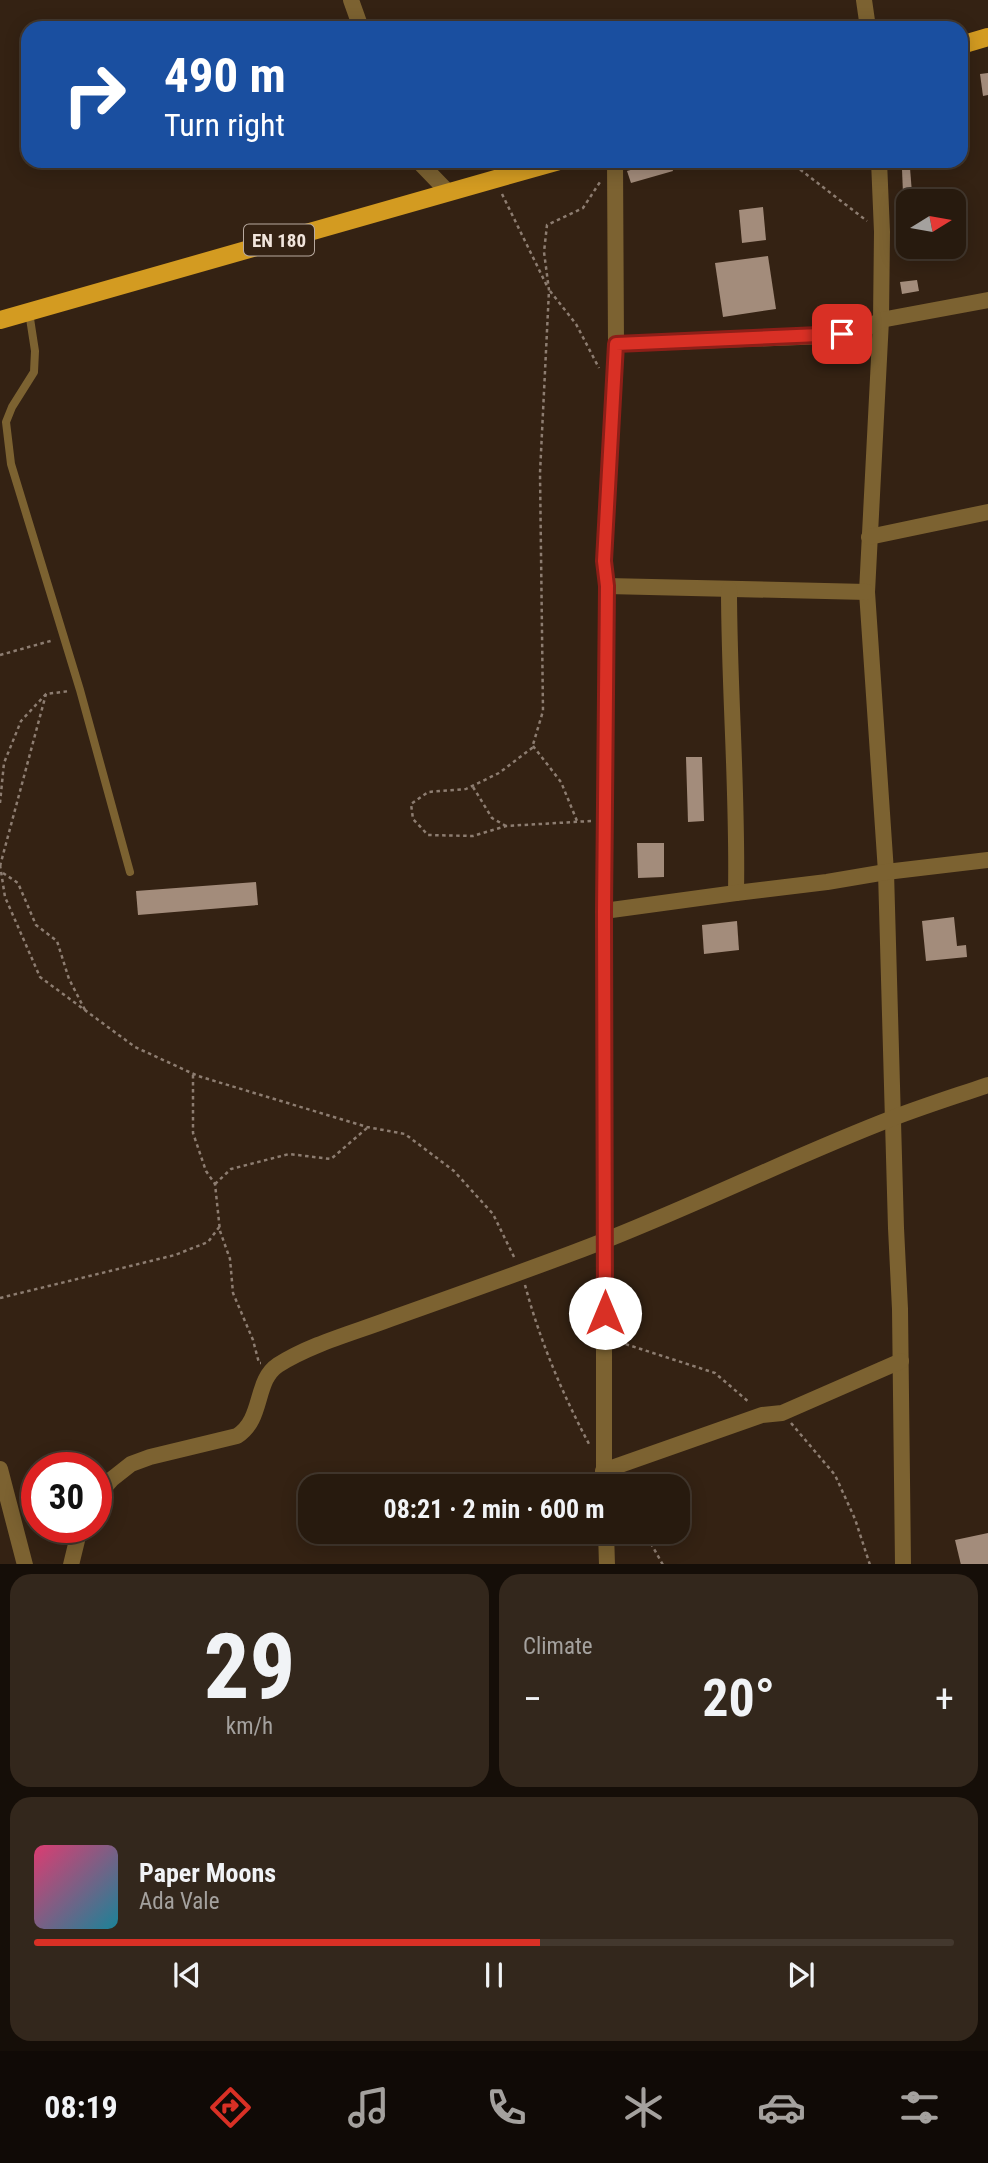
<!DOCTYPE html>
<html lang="en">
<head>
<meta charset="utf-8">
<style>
  body { margin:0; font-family:"Roboto Condensed",sans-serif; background:#33271c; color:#f1f3f6; height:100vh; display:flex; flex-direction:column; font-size:26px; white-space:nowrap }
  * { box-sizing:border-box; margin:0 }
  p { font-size:23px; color:#a4a19e }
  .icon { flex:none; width:38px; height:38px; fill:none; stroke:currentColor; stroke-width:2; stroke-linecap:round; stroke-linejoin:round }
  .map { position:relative; height:1564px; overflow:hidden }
  .side { display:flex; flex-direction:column; gap:10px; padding:10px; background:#150e08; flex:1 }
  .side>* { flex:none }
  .banner { position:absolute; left:21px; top:21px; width:947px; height:147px; border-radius:21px; box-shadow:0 4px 18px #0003,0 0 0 2px #43382e; background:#1a4fa0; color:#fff; overflow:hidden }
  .needle { width:46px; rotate:79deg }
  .tools { position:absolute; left:896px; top:189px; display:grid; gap:14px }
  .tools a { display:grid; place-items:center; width:70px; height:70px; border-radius:14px; background:#271a0e; box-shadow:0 4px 18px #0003,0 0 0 2px #43382e; font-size:35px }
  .speed { position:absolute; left:21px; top:1452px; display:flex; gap:14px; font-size:35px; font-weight:700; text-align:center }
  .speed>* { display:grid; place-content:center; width:91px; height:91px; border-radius:50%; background:#271a0e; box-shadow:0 4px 18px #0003,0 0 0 2px #43382e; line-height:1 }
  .speed .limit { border:10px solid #d22; background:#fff; color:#111 }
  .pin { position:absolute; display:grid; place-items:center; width:60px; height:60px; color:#fff; margin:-30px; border-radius:14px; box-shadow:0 4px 10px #0006 }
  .me { position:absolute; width:77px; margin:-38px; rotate:0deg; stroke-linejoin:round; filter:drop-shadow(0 0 5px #0008) }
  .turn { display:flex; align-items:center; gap:24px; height:147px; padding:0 28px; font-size:32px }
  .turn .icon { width:91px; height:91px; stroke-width:2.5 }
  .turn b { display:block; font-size:49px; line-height:60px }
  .big { font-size:52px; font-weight:700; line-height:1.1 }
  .side .widget { flex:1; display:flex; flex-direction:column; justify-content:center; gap:10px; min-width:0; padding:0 24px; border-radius:21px; background:#33271c }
  .side .dial { align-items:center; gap:0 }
  .dial b { font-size:91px; line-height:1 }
  .song { display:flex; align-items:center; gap:21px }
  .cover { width:84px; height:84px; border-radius:10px; background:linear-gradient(135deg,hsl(340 70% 55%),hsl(190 70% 35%)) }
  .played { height:7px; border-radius:4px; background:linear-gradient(90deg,#d93025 55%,#43382e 55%) }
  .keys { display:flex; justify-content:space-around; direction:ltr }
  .heat { display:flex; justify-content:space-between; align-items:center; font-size:38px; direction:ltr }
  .side .tiles { flex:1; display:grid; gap:10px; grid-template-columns:1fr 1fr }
  .widget:last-child { grid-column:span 2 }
  .trip { position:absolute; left:298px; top:1474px; width:392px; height:70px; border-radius:21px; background:#271a0e; box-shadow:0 4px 18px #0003,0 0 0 2px #43382e; font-weight:700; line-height:70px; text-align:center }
  .dock { display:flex; height:112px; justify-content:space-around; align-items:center; background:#100a06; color:#a4a19e }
  .dock .icon { width:49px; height:49px }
  .dock .on { color:#d93025 }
  .dock b { font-size:32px; color:#f1f3f6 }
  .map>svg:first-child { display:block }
</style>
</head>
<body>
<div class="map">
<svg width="988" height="1565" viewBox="0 0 988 1565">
  <rect width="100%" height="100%" fill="#342213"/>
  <!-- building -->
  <g fill="#a38c7b">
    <polygon points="988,73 988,95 983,96 980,74"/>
    <polygon points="662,161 670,161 673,171 631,183 627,171"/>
    <polygon points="910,168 912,193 903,194 902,169"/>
    <polygon points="763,207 766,240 742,243 739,210"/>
    <polygon points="768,256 776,309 723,317 715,263"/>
    <polygon points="917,280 919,291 902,294 900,282"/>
    <polygon points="686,757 702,757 704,821 688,822"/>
    <polygon points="637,843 664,843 664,877 638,878"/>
    <polygon points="256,882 258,905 138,915 136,891"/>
    <polygon points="954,917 957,946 966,945 967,957 926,961 922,921"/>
    <polygon points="737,921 739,950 704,954 702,925"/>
    <polygon points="988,1533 988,1565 961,1565 955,1540"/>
  </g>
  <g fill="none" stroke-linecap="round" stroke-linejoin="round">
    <!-- path -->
    <g stroke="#8d7d71" stroke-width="2.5" stroke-dasharray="3.5 3.5" stroke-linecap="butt">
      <polyline points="789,161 867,221"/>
      <polyline points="502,194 547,286"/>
      <polyline points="550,291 576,324 599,368"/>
      <polyline points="0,655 54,640"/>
      <polyline points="533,746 561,782 577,821"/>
      <polyline points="473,787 492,818 506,826"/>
      <polyline points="0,803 4,763 21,721 46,694 70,691"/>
      <polyline points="591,821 506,826 473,836 428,835 413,819 411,804 428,792 466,789 499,773 532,748 543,711 540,473 549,290 544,252 547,225 583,208 600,182"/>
      <polyline points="0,865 5,897 40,977 135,1047 198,1076 367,1127 405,1134 454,1171 493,1214 515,1259"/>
      <polyline points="0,866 46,694"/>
      <polyline points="3,873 18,883 36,925 57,941 69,979 85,1010"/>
      <polyline points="193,1075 193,1133 206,1171 215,1184 220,1231 230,1259 233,1293 253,1340 259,1363 261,1363"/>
      <polyline points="215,1184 231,1169 289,1154 331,1159 367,1128"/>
      <path d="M525,1285c15,56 37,108 64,159"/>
      <polyline points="0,1298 175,1255 208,1242 220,1226"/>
      <polyline points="619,1342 715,1373 750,1403"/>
      <polyline points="791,1423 835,1475 855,1519 870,1565"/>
      <polyline points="644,1531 663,1565"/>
    </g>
    <!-- lane -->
    <polyline stroke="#7c6231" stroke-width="8" points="29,312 35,351 34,372 12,407 6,422 11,464 80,690 130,872"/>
    <!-- street -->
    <g stroke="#7c6231" stroke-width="16">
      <polyline points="351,0 361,28"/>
      <polyline points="864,0 868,28"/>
      <polyline points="418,161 448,192"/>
      <polyline points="879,161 882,232 881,320 867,592 886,872 896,1228 900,1309 903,1565"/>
      <polyline points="616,344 826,336 858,333 881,320 988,300"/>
      <polyline points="869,537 988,512"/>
      <polyline points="607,586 867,592"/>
      <path d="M729,589c0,101 9,202 7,304"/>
      <polyline points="604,911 736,893 827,882 886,872 988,860"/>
      <polyline points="0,1469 25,1565"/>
      <polyline points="603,1471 762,1415 782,1413 901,1361"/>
      <polyline points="604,1486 604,911 607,586 604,561 616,344 615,161"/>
      <path d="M96,1497l16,-18 19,-15 19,-7 87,-21c27,-17 17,-55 41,-71 33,-21 75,-32 112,-46 62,-22 124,-44 185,-67 108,-40 211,-93 318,-134 31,-12 63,-22 95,-33"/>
      <polyline points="606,1531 607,1565"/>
      <polyline points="71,1565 80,1528"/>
    </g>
    <!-- primary -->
    <g stroke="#d39b21" stroke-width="18">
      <polyline points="961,45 988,37"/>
      <polyline points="0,320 559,161"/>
    </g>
  </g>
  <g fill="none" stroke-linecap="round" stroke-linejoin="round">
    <defs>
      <polyline id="route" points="605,1313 604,911 607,586 604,561 616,344 842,334"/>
    </defs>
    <!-- route casing -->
    <use href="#route" stroke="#8d1f18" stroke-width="18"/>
    <!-- route -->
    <use href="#route" stroke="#d93025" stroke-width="12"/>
  </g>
  <g text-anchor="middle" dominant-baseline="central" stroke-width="7" stroke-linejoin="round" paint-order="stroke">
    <!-- shield labels -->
    <rect fill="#342213" stroke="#b8aaa0" stroke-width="2" x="244" y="224.5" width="70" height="31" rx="5"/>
    <g font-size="19" font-weight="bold" fill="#f1e5dc">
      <text x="279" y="240">EN 180</text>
    </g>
  </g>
</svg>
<div class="tools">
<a><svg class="needle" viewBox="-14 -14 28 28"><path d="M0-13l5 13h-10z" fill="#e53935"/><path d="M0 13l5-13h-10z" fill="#a4a19e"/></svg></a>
</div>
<div class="speed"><div class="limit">30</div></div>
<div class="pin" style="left:842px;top:334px;background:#d93025"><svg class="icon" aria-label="arrive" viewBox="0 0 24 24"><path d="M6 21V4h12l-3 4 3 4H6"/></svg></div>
<svg class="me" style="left:605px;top:1313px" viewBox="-20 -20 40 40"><circle r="19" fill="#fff"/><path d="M0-13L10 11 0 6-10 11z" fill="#d93025"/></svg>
<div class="trip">08:21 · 2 min · 600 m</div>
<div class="banner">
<div class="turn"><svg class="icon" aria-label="right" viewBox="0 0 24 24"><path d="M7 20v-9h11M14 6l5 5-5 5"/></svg><div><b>490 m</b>Turn right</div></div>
</div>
</div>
<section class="side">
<div class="tiles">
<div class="widget dial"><b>29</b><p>km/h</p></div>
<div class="widget"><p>Climate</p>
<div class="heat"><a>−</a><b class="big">20°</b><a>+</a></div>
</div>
<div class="widget">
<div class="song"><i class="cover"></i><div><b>Paper Moons</b><p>Ada Vale</p></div></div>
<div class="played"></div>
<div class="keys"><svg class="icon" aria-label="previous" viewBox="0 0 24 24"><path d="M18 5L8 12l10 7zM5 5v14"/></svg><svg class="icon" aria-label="pause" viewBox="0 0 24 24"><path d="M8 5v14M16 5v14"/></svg><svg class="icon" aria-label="next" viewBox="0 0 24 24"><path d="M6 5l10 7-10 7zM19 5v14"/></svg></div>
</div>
</div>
</section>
<nav class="dock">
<b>08:19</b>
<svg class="icon on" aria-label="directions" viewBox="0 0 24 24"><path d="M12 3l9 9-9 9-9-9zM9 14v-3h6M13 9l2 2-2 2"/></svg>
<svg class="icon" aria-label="music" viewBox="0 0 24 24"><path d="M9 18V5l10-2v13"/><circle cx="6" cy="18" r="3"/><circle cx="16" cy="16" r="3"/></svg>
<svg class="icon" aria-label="phone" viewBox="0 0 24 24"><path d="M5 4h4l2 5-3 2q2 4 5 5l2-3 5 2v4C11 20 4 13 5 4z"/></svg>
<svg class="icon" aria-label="climate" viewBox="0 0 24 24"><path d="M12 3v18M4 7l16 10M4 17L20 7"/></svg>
<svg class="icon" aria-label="car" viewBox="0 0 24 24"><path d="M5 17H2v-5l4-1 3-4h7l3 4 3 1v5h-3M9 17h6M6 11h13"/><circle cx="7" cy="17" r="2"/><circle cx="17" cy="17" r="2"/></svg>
<svg class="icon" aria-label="filters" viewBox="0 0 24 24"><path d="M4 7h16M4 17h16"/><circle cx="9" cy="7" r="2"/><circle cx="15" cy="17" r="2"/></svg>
</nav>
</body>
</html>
